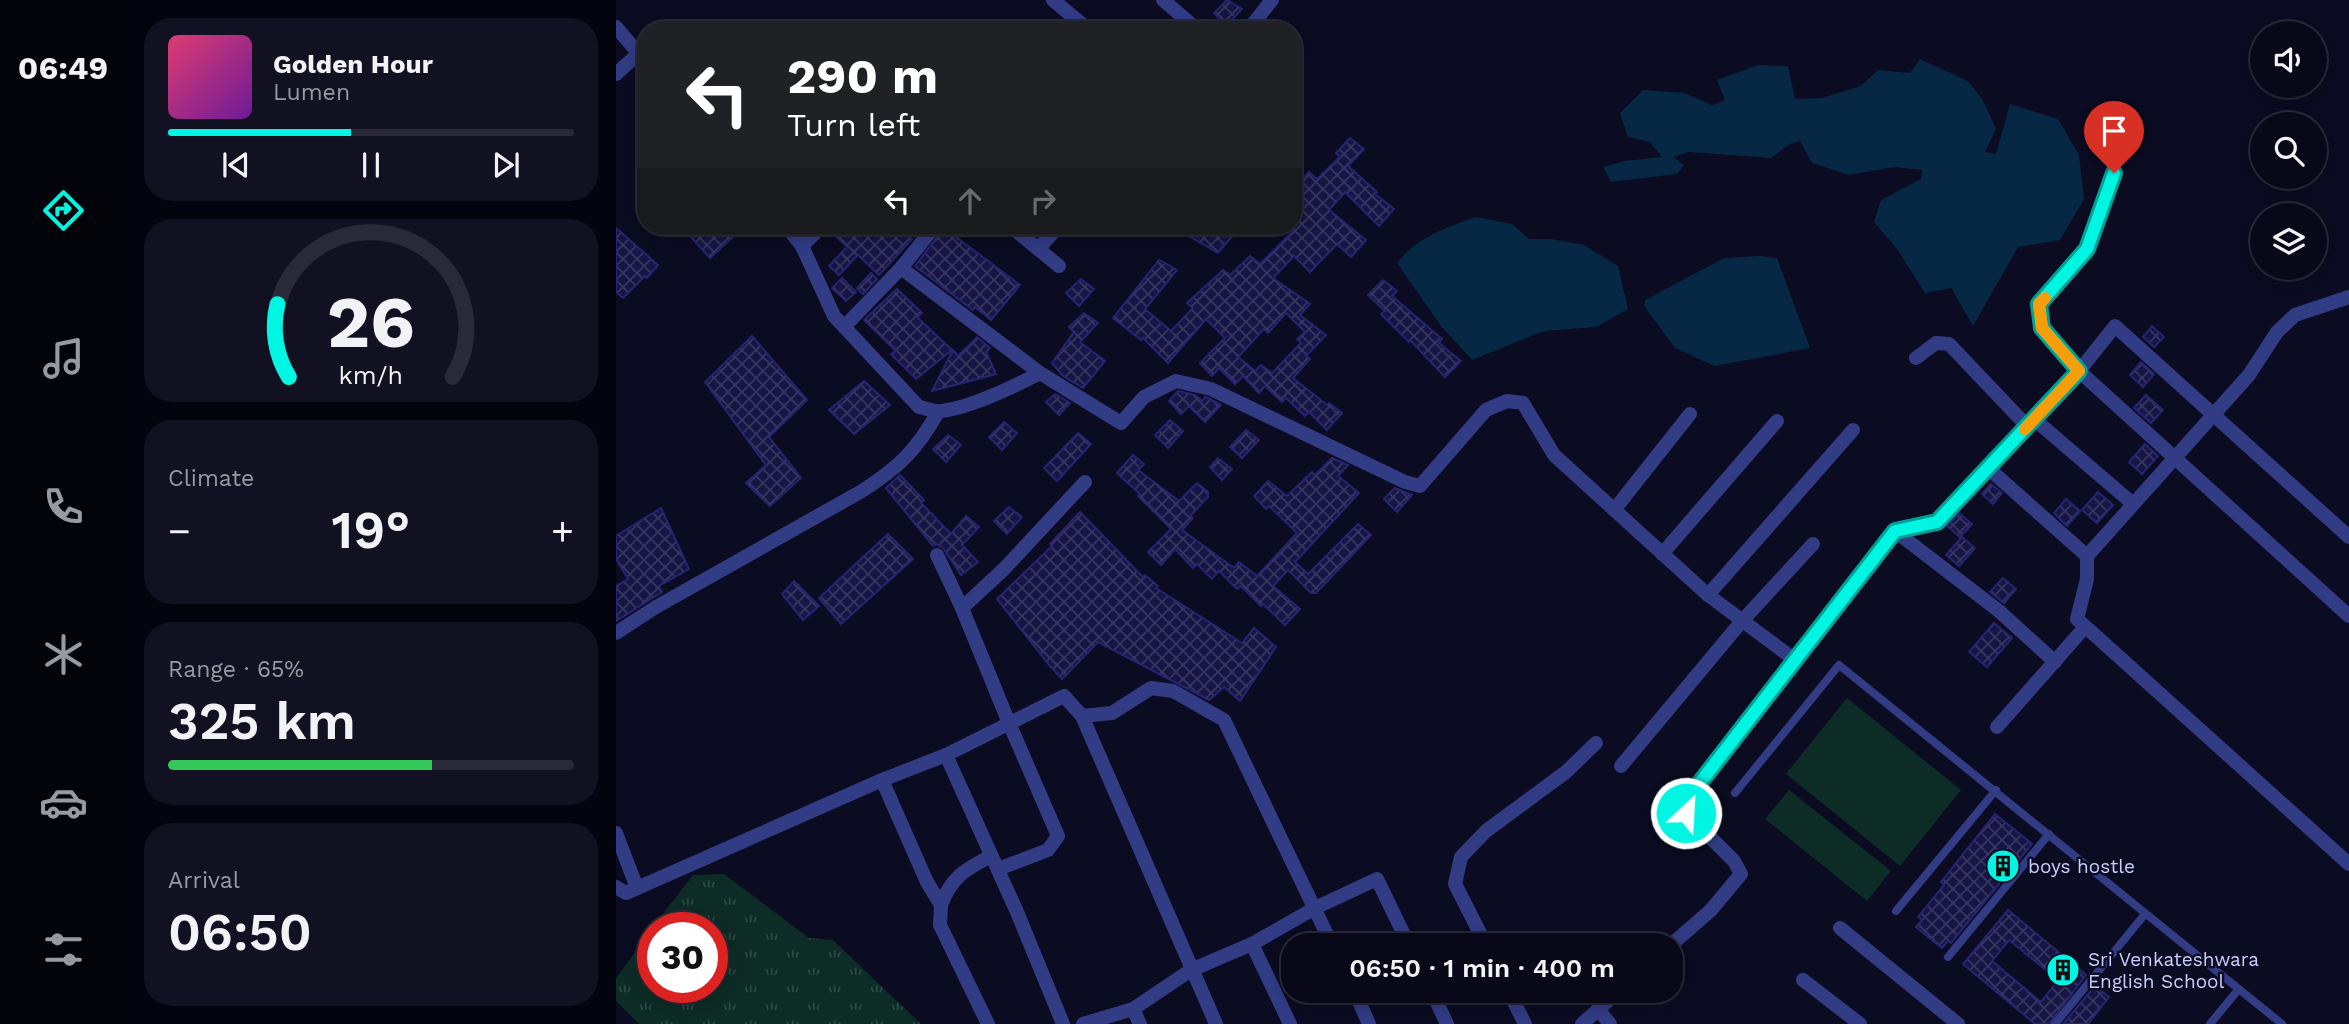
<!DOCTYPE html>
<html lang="en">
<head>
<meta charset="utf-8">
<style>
  body { margin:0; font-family:"Work Sans",sans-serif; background:#112; color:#f1f3f6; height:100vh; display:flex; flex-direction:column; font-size:26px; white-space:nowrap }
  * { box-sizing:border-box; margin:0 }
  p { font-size:23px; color:#989aa2 }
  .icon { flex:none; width:38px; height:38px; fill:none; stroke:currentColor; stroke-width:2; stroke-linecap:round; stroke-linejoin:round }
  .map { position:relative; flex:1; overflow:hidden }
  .details { display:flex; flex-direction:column; gap:18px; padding:18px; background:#04040e; width:490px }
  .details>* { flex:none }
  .top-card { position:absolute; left:21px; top:21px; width:665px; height:214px; border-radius:28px; box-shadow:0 4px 18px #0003,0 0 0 2px #292938; background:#202124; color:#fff; overflow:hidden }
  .buttons { position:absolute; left:1634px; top:21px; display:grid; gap:14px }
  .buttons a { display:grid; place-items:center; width:77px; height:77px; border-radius:50%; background:#080819; box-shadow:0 4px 18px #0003,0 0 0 2px #292938; font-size:35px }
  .speed { position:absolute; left:21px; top:912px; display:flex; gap:14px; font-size:35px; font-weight:700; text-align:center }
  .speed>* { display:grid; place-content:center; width:91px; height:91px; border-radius:50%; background:#080819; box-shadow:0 4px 18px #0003,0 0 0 2px #292938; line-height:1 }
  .speed .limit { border:10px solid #d22; background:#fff; color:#111 }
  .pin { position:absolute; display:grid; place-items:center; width:60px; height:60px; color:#fff; margin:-72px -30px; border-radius:50% 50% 50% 0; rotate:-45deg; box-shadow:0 0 7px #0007 }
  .pin .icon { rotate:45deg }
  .me { position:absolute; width:77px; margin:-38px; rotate:25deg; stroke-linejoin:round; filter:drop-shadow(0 0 5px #0008) }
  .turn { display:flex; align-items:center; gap:24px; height:147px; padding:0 35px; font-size:32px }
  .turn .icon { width:91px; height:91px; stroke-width:2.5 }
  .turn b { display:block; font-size:49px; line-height:60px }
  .lanes { display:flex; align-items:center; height:66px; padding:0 35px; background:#0003; justify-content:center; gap:35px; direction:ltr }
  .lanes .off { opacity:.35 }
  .big { font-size:52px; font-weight:600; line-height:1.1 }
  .details .widget { flex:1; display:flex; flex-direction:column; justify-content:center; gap:10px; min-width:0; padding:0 24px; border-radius:28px; background:#112 }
  .details .dial { align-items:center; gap:0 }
  .dial svg { height:182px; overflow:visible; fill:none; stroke:#292938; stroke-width:7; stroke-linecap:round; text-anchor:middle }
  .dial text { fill:#f1f3f6; stroke:none }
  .song { display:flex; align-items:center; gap:21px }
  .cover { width:84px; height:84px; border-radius:10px; background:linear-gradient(135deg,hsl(340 70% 55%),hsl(280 70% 35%)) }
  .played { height:7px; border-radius:4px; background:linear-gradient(90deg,#00f6e3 45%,#292938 45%) }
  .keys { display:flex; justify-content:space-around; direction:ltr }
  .heat { display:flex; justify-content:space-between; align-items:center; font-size:38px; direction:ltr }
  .charge { height:10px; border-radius:5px; background:linear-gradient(90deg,#34c759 65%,#292938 0) }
  .trip { position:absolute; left:665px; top:933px; width:402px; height:70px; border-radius:28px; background:#080819; box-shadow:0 4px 18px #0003,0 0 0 2px #292938; font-weight:600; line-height:70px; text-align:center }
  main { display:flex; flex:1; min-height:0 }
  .menu { display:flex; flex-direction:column; width:126px; justify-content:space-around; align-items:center; background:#03030a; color:#989aa2 }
  .menu .icon { width:49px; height:49px }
  .menu .active { color:#00f6e3 }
  .menu b { font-size:32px; color:#f1f3f6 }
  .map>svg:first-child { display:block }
</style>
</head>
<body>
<main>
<nav class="menu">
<b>06:49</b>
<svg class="icon active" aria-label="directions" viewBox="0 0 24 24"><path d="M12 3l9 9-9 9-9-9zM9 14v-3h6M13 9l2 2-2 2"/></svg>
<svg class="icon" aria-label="music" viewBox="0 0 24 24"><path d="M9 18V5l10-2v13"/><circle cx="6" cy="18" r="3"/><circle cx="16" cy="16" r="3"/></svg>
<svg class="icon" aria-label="phone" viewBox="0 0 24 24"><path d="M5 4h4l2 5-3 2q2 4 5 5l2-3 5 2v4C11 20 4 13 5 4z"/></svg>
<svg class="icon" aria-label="climate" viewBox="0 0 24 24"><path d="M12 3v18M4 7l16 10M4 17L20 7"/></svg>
<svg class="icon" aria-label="car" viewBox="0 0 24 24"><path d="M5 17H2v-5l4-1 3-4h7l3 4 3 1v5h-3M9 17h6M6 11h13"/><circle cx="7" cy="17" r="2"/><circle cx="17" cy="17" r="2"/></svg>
<svg class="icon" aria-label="filters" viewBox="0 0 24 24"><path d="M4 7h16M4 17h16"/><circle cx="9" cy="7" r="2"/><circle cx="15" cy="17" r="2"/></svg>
</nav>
<section class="details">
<div class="widget">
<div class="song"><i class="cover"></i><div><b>Golden Hour</b><p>Lumen</p></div></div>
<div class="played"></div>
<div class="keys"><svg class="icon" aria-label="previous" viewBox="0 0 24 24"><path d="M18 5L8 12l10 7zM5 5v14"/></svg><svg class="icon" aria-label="pause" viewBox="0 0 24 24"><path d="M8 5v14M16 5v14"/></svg><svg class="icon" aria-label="next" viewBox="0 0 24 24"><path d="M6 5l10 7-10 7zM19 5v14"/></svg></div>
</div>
<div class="widget dial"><svg viewBox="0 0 100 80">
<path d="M14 69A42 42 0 1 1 86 69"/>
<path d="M14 69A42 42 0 0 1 9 37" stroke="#00f6e3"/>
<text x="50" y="56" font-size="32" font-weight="700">26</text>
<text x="50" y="72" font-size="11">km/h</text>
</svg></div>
<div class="widget"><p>Climate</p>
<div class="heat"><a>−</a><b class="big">19°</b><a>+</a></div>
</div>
<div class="widget"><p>Range · 65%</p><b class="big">325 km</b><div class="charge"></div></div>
<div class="widget"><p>Arrival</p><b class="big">06:50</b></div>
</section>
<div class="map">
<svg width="1733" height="1024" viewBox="0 0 1733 1024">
  <defs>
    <pattern id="grass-tufts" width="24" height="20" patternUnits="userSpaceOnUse" patternTransform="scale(1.75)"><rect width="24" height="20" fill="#0d2c25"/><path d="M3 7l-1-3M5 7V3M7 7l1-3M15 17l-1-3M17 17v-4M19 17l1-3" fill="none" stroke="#2f4946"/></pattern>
    <pattern id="building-cross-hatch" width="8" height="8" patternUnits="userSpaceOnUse" patternTransform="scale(1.75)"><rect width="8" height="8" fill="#161544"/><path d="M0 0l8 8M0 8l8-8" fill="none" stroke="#373660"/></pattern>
  </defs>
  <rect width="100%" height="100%" fill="#0b0b21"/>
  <!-- grass -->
  <polygon fill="url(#grass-tufts)" points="108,874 193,938 217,940 305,1024 23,1024 0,1001 0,978 37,928 37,987 96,987 96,928 37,927 77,875"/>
  <!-- park -->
  <g fill="#0d2c25">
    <polygon points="1231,698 1345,790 1284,866 1170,774"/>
    <polygon points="1173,790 1275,871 1251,901 1149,819"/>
  </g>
  <!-- water -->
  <g fill="#062845">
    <polygon points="1304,59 1352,81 1367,100 1380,129 1369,152 1380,154 1394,104 1442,119 1463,155 1468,199 1444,240 1402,247 1357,326 1335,288 1309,293 1281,249 1258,222 1265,200 1305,179 1306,170 1278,167 1233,175 1196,163 1184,141 1174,144 1155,158 1073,152 1057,157 1068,165 1061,174 995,182 987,167 1008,161 1046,157 1034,142 1012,137 1004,113 1027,90 1068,93 1096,105 1109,100 1101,80 1142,65 1172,66 1179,99 1206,98 1245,86 1262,70 1294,73"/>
    <path d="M859,217l37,7 17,15h22l33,6 34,21 10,43 -32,18 -53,4 -71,29 -31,-34 -44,-63c23,-28 46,-33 78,-46z"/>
    <polygon points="1143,256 1161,258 1194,348 1099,366 1059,348 1029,307 1029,300 1108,258"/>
  </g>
  <!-- building -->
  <g fill="url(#building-cross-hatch)" stroke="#262473" stroke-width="2" fill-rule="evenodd">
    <polygon points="611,0 626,9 610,26 598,13"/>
    <path d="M734,138l14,11 -16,17 29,26 -2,2 19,15 -15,17 -34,-34 -16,18 37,30 -15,17 -14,-13 -27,28 -16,-16 -21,22 37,26 -10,11 26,20 -20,21 4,3 -17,19 34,27 2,-2 13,10 -15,17 -18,-18 -4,4 -19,-18 -4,4 -17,-16 -6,7 -16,-17 -8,8 -16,-16 -7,8 -12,-13 25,-25 -19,-19 -38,44 -25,-25 -2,2 -28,-22 46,-58 18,10 -32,39 26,22 22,-23 -6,-5 36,-33 7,5 20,-19 10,8 33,-33v-43l16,-16 8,7 23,-22 -4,-4zM670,313l19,19 -8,7 4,4 -29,30 -11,-8 -6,6 -17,-14 26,-28 4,4z"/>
    <polygon points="65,226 129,226 94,258"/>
    <polygon points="215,226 281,226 296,239 263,275 242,255 223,275 213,266 231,247 214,230"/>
    <polygon points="578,226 625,226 602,253 571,235"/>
    <polygon points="0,228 42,265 31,278 29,276 7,298 0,292"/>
    <polygon points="328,228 404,285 375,320 359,307 357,310 299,266"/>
    <polygon points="255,273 261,279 247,294 241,288"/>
    <polygon points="226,278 240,292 230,301 216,288"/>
    <polygon points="465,279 478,289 463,306 450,293"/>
    <polygon points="767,280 781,291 776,296 826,339 823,343 845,361 829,377 794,340 793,342 765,314 769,311 752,295"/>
    <polygon points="281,289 306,313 301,317 336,350 300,379 275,354 280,351 248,320"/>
    <polygon points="468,313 482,323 464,342 489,361 467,388 447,376 436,363 458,332 453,327"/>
    <polygon points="1536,326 1548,337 1538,347 1527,337"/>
    <polygon points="136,336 191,400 153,437 185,478 154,506 130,483 150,465 89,382"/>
    <polygon points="361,337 374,348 370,352 380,374 316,391 337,350 342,356"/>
    <polygon points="1525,362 1538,374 1527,387 1514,375"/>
    <polygon points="248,381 274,405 238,434 213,410"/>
    <polygon points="562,391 579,395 586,401 589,397 592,398 605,405 589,422 573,406 565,414 553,401"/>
    <polygon points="439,394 454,403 443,415 430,402"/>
    <polygon points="1530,395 1547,410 1535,423 1518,408"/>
    <polygon points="554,420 567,431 552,448 539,435"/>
    <polygon points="388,422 401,433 386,450 373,437"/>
    <polygon points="630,430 643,440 626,458 614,447"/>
    <polygon points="462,433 475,444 441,481 428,468"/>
    <polygon points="332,435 345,445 330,462 317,449"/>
    <polygon points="1529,444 1542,456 1526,474 1513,462"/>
    <polygon points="517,455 528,464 522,470 563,501 581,483 592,492 592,497 574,516 577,518 566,530 618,568 623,562 641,576 681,533 653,506 650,509 638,496 652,481 671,496 696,472 699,475 716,458 732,465 722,476 743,493 679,562 692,574 742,524 755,535 700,593 695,593 672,570 657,586 684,609 669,625 647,604 645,606 625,586 621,589 603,571 596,579 581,564 577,568 559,549 545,565 532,552 555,529 522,496 524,494 501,473"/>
    <polygon points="602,458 616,469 606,480 594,467"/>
    <polygon points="284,475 308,500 305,503 335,534 350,516 363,527 346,545 362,562 345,575 327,548 320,544 317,546 270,488"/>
    <polygon points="1375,484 1386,493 1377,504 1366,494"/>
    <polygon points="779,488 796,495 781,512 768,499"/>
    <polygon points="1482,492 1497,505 1481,523 1466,510"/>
    <polygon points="1450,499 1464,511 1451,526 1438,513"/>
    <polygon points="393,507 406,517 391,534 378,521"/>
    <polygon points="45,508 73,569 43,586 46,592 0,621 0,586 12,579 0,559 0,536"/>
    <polygon points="464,512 527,577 529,575 542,586 540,588 626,643 638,628 660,647 624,701 608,687 593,700 482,642 446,679 434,666 381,599 436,546 434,544"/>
    <polygon points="1343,513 1356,524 1344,537 1331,526"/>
    <polygon points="272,534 297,559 225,624 203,598"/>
    <polygon points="1346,537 1359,548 1343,566 1330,555"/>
    <polygon points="1387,578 1400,589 1388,603 1374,592"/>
    <polygon points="178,581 203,606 187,620 166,594"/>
    <polygon points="1378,623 1396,638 1371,667 1353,652"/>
    <polygon points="1379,814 1416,844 1335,943 1332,941 1326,948 1300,927 1306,920 1302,917 1328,885 1325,882"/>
    <path d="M1392,910l78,65 -37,49h-14l-72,-60zM1393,940l49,40 -17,22 -49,-41z"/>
    <polygon points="1479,986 1493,997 1472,1024 1447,1024"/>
  </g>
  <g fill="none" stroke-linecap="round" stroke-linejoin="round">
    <!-- service -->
    <g stroke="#313c85" stroke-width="8">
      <polyline points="1119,793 1223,665 1666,1024"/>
      <polyline points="1280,911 1380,790"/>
      <polyline points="1332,957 1433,834"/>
      <polyline points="1439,1024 1529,914"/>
      <polyline points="1594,1024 1622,990"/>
    </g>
    <!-- minor -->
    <g stroke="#313c85" stroke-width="14">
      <polyline points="437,0 473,30"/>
      <polyline points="547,0 582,30"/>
      <polyline points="0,27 30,62"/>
      <polyline points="632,30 656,0"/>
      <polyline points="0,74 22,54"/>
      <polyline points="1498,173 1471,249 1423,304 1427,328 1463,371 1499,326 1733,537"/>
      <path d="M170,226l16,20 32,70 85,91c7,1 15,5 22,4 29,-3 72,-24 99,-38l81,50 23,-26 32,-16 35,8 194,93 15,4 66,-76 21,-9 16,2 31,52 154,140 87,65"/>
      <polyline points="394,226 443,266"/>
      <polyline points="186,246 206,226"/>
      <polyline points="422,249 443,226"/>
      <polyline points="285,268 424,373"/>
      <polyline points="228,327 285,268 319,226"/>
      <polyline points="1300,358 1320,343 1333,344 1411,426"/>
      <polyline points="1418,419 1516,503"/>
      <polyline points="1372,468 1471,556 1471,579 1461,619 1733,864"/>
      <polyline points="998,510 1074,414"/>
      <polyline points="1279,531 1383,611 1439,662"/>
      <polyline points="1046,554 1161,421"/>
      <polyline points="321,555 346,608 393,723 442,836 432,850 382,869"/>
      <polyline points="1471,556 1633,375 1661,332 1679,315 1733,297"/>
      <polyline points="1092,595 1237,430"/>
      <polyline points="346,608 388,569 469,482"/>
      <path d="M0,633l40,-26 206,-116c37,-24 54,-40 76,-79"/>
      <polyline points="466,716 496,713 535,688 557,691 608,720 716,945"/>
      <polyline points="1381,727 1469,627"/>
      <polyline points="330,755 401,912 447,1024"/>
      <polyline points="1005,766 1126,621 1197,544"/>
      <polyline points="266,780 311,882 325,905 324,925 372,1024"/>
      <polyline points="0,833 21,888"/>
      <polyline points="0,887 10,893 266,780 330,755 448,696 466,716 600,1024"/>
      <path d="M325,905c11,-29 24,-35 50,-49"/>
      <polyline points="1224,928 1342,1024"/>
      <polyline points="636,944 674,1024"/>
      <polyline points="870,945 839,884 845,857 870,831 950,772 980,743"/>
      <polyline points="1055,945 1095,910 1125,874 1118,861 1070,813 1069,802 1279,531 1321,522 1463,371 1733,616"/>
      <polyline points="1187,980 1244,1024"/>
      <polyline points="738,990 753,1024"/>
      <polyline points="815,990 831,1024"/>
      <polyline points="892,990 909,1024"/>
      <polyline points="517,1009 524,1024"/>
      <polyline points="982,1009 994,1024"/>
      <polyline points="467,1024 517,1009 575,970 636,944 699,908 761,879 793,945"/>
      <polyline points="966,1024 1004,990"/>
    </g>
  </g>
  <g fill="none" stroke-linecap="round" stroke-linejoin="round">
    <defs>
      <polyline id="route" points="1070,813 1069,802 1279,531 1321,522 1463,371 1426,328 1423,304 1471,249 1498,173"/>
    </defs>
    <!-- route casing -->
    <use href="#route" stroke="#00a094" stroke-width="18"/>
    <!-- route -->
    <use href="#route" stroke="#00f6e3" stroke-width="12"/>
    <!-- slow -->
    <polyline stroke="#f59e0b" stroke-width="12" points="1409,429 1463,371 1426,328 1423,304 1429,298"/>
  </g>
  <!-- icons -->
  <defs>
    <symbol id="building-disc" viewBox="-11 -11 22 22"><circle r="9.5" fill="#00f6e3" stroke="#0b0b21"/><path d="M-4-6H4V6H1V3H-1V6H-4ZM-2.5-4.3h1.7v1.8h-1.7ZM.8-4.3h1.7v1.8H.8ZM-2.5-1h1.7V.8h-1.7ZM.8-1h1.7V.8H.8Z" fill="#111"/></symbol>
  </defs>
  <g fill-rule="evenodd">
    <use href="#building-disc" x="1368" y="847" width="38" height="38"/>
    <use href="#building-disc" x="1428" y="951" width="38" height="38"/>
  </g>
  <g text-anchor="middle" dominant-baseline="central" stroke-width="5" stroke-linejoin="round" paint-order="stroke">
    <!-- poi labels -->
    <g font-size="19" fill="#cbceff" stroke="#0b0b21" text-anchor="start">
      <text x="1412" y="866">boys hostle</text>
      <text x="1472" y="959">Sri Venkateshwara<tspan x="1472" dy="22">English School</tspan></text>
    </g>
  </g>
</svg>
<div class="buttons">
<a><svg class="icon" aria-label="sound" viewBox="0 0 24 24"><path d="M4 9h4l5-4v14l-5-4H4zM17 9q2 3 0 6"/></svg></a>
<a><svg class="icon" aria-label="search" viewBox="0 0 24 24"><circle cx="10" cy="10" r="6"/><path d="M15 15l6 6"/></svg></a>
<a><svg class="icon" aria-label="layers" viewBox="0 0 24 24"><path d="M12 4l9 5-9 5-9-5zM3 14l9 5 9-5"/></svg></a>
</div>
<div class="speed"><div class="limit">30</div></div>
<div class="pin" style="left:1498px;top:173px;background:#d93025"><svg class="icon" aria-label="arrive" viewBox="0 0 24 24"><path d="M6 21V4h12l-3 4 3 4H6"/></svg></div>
<svg class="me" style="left:1070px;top:813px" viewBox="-20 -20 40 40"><circle r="17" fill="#00f6e3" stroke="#fff" stroke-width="3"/><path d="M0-11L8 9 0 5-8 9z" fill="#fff"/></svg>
<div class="trip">06:50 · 1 min · 400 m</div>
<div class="top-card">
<div class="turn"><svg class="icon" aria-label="left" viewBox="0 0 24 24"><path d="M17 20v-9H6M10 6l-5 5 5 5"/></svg><div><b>290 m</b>Turn left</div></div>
<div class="lanes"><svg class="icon" aria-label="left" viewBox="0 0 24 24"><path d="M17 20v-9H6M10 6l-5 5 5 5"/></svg><svg class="icon off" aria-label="ahead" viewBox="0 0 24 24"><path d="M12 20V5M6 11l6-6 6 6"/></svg><svg class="icon off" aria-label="right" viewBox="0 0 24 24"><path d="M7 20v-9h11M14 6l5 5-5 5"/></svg></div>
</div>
</div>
</main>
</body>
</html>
